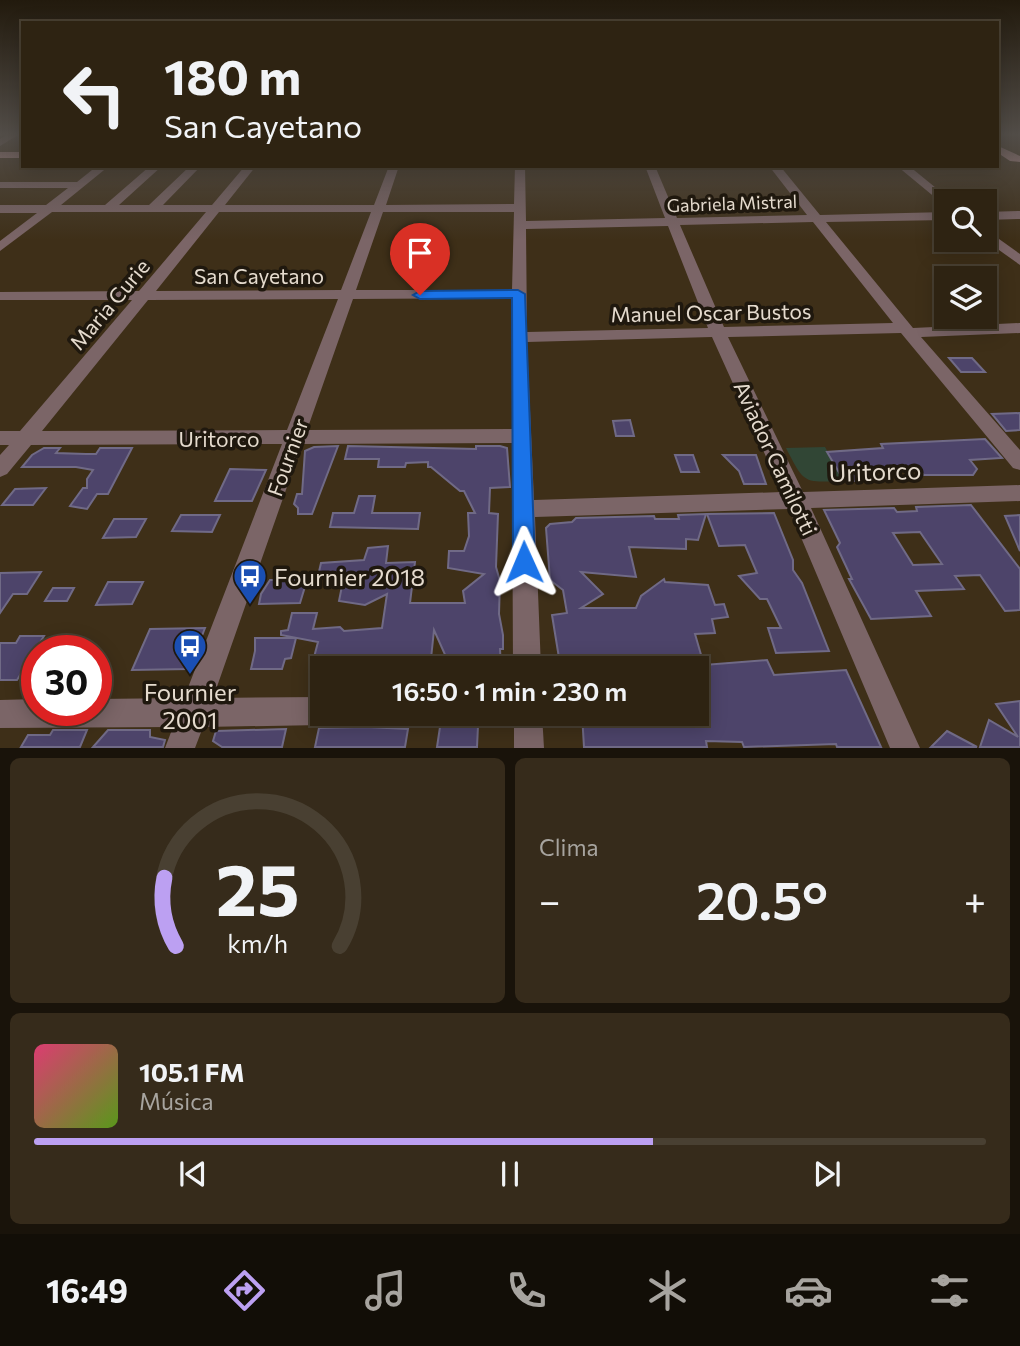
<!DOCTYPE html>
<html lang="es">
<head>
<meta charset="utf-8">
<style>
  body { margin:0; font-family:Commissioner,sans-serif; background:#362b1b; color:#f1f3f6; height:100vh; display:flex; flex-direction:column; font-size:26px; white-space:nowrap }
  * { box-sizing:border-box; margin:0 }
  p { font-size:23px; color:#a7a49f }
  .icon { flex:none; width:38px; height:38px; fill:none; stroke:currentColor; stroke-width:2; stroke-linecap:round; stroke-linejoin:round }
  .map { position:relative; height:748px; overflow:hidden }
  .panel { display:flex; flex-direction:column; gap:10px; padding:10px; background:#19130a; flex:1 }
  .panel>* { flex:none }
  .banner { position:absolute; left:21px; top:21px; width:978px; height:147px; border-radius:0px; box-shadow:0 4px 18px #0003,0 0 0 2px #494032; background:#2e2312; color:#f1f3f6; overflow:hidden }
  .fabs { position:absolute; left:934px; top:189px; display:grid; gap:14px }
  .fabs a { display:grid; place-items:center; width:63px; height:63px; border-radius:0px; background:#2e2312; box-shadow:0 4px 18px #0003,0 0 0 2px #494032; font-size:35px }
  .speed { position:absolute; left:21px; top:635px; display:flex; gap:14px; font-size:35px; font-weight:700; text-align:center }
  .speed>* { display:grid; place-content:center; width:91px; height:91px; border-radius:50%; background:#2e2312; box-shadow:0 4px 18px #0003,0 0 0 2px #494032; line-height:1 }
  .speed .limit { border:10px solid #d22; background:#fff; color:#111 }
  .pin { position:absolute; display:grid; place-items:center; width:60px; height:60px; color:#fff; margin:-72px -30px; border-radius:50% 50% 50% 0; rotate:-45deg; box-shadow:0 0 7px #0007 }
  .pin .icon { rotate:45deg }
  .me { position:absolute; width:77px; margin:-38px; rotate:359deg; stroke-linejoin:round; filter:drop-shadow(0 0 5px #0008) }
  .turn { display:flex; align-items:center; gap:24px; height:147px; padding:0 28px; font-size:32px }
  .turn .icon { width:91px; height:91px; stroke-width:2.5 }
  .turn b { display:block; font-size:49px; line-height:60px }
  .big { font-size:52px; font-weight:600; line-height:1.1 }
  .panel .widget { flex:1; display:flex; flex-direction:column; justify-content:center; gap:10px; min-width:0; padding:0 24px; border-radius:10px; background:#362b1b }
  .panel .dial { align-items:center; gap:0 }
  .dial svg { height:182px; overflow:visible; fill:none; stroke:#494032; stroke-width:7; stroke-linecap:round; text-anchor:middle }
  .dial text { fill:#f1f3f6; stroke:none }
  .song { display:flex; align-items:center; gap:21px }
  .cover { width:84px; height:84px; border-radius:10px; background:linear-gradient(135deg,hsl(340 70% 55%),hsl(90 70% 35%)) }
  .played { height:7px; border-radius:4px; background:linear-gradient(90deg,#bca0f2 65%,#494032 65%) }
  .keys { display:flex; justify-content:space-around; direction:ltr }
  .heat { display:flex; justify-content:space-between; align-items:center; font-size:38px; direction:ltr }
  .panel .tiles { flex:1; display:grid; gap:10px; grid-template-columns:1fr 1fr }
  .widget:last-child { grid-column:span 2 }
  .trip { position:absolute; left:310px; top:656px; width:399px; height:70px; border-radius:0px; background:#2e2312; box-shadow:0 4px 18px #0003,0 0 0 2px #494032; font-weight:600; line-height:70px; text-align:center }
  .dock { display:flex; height:112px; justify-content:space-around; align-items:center; background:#120e07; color:#a7a49f }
  .dock .icon { width:49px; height:49px }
  .dock .on { color:#bca0f2 }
  .dock b { font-size:32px; color:#f1f3f6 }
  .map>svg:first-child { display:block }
</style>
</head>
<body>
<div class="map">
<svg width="1020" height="748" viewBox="0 0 1020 748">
  <rect width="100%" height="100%" fill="#3e2f18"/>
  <!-- green -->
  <path fill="#314635" d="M825,447l19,34c-41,1 -39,4 -58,-33z"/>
  <!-- building -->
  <g fill="#4d446a" stroke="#706a86" stroke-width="2" fill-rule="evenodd">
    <polygon points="949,358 972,358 985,372 961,372"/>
    <polygon points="1020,413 1020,430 1006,431 992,414"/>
    <polygon points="630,420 634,436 616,436 613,421"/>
    <polygon points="985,439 1002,458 970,460 977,469 973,475 924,475 918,469 870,469 877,481 844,481 827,452 883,448 881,444"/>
    <polygon points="338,446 312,514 298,514 298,508 294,504 297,494 302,494 305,451 314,447"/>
    <polygon points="348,446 476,449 476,446 500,446 507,448 510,487 490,488 489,513 498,514 496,567 500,581 499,614 503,635 503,649 500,649 501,668 451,668 434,630 430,668 335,668 334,663 313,661 318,642 281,635 281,631 288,630 292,613 317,613 313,629 340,627 344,631 382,628 387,594 365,605 339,601 344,576 318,576 321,563 364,560 368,548 388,546 386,563 415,562 410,603 465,603 463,591 484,574 448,568 449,551 464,551 469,536 468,513 475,513 464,491 460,491 431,467 428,467 428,462 406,463 405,467 378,467 379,459 345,459"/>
    <polygon points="44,448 60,448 56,453 86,454 96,454 100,448 132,448 108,494 97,494 87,509 70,506 83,488 87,488 87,479 93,470 76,467 22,467 32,455"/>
    <polygon points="675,455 693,455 699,472 681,472"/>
    <polygon points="723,455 756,455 766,484 744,484 739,471"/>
    <polygon points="230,469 266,470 252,501 215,501"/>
    <polygon points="46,488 33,505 2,505 15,489"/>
    <polygon points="359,496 375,496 372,513 420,513 418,529 330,527 333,513 354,513"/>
    <path d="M971,505l49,64v41l-15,1 -25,-36 -25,1 9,13 -48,2 15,25 -60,3 -22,-40h3l-15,-32 3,-4 -16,-33 70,-2 3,4 20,-1 -1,-4zM920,532l22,32 -29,1 -20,-32z"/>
    <polygon points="774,513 793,560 793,570 802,583 829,651 776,653 768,628 781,628 767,599 760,599 739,576 757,573 745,545 719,546 707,514"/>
    <polygon points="706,514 698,540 686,539 686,549 629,547 636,577 581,572 603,594 581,608 636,608 641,596 664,579 665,582 708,585 715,605 724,604 728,617 712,619 715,633 695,634 704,665 767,660 774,675 846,670 881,747 837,747 836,744 744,747 742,742 706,741 707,747 584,747 582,714 696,714 696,668 577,668 576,657 559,658 552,615 567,613 563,590 550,580 546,528 550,524 572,522 576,518 654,516 655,519 679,519 678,515"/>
    <polygon points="181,515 220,515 212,532 172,531"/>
    <polygon points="1020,515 1020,551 1005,516"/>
    <polygon points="114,519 146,519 136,537 103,538"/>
    <polygon points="41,572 27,594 13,594 0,613 0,573"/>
    <polygon points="270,580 307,580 300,603 259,604 261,594"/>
    <polygon points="108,582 143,582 132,604 96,605"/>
    <polygon points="53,588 74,588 67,601 45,601"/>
    <polygon points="205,628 189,669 132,670 150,629"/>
    <polygon points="20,636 44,636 17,680 0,680 0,643 16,643"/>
    <polygon points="255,638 296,638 291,658 285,659 282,669 251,669 255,651"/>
    <polygon points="1020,701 1020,747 980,747 989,720 1018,737 996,704"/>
    <polygon points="478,726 477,747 437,747 440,727"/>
    <polygon points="366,727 408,729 405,747 315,747 319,728"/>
    <polygon points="286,729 282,747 222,747 213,741 216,731"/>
    <polygon points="53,730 87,730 80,747 21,747 28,735 50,735"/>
    <polygon points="108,730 150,730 150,737 165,740 163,747 93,747"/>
    <polygon points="947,731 977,747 931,747"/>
  </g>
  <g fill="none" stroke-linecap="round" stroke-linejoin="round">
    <!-- minor -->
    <g fill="#7b6567" fill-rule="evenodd">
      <polygon points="6,135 18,135 0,146 0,139"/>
      <path d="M97,166h12l-48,39h44l45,-39h12l-43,39h30l41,-39h11l-38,39h49l33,-39h11l-31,39h149l15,-39h10l-13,39 128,-1 1,-38h10l1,55 139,-3 -20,-52h10l22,52 130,-3 -38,-49h11l40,49 127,-3v8l-121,2 87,106 107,-5v10l-99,4 99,113v20l-7,-2 -112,-135 -173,4 75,155 217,-7v16l-209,7 109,240h-30l-101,-239 -254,8 6,151h-28l-1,-225 -210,1 -89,254 109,-1v17h13l-3,7 -10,4 -119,2 -8,21h-30l8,-21 -173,1v-28l37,-1v11h59v-11l88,-1 98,-254 -251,1 -24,29 -7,3v-22l9,-10h-9v-14h20l112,-131h-132v-8l139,-1 67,-79h-154l-52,39v-10l37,-28h-37v-8h46l22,-17h-68v-6h77zM219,212h152l-30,78 -185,1zM383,212h131l-2,78h-156zM813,222l80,101 -169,4 -44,-102zM668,226l40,102 -181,4 -1,-103zM512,298v131l-205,1 46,-131zM338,299l-51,131 -245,1 106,-131zM712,337l70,155 -248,8 -7,-158z"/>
      <polygon points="897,166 909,166 952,201 947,201 947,205 943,204"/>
      <polygon points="1020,211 1020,219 985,220 985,212"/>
      <polygon points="985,229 1020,254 1020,265 985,240"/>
      <polygon points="514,714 542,714 544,748 514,748"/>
    </g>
    <!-- major -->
    <g fill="#c2969b" fill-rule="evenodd">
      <polygon points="998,146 1020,156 1020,162 1010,161 998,153"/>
      <rect x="0" y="152" width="23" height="6"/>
    </g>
  </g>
  <!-- sky -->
  <linearGradient id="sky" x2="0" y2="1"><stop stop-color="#221a0d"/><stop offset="0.56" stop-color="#524d48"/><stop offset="1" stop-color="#524d48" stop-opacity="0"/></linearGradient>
  <rect width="1020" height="240" fill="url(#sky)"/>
  <!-- route -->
  <polygon fill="#1a73e8" stroke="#114b97" stroke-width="2" points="518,290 525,294 535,562 532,568 524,571 516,568 513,562 512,298 420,299 413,295 420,291"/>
  <!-- icons -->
  <defs>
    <symbol id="bus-pin" viewBox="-11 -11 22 30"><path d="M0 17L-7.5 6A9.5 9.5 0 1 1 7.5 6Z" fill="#1a4fb4" stroke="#1f180e"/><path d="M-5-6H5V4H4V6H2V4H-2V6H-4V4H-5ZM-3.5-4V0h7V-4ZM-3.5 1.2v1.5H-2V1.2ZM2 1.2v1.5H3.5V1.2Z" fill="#fff"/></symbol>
  </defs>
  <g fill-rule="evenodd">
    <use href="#bus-pin" x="231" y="557" width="38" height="52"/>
    <use href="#bus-pin" x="171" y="627" width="38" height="52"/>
  </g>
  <g text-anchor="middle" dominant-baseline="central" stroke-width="7" stroke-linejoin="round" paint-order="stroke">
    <!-- far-street labels -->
    <g font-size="18" fill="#e5dbce" stroke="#1f180e">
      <text transform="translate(732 203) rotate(-2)">Gabriela Mistral</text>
    </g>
    <!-- street labels -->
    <g font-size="21" fill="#e5dbce" stroke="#1f180e">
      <text x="259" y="275">San Cayetano</text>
      <text transform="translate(109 304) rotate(-50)">Maria Curie</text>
      <text transform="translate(711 312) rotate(-1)">Manuel Oscar Bustos</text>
      <text x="219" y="438">Uritorco</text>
      <text transform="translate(287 457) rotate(-70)">Fournier</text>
      <text transform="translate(776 458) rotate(65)">Aviador Camilotti</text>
    </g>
    <!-- near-street labels -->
    <g font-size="24" fill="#e5dbce" stroke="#1f180e">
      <text transform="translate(875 471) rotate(-2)">Uritorco</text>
    </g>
    <!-- near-poi labels -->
    <g font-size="24" fill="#e5dbce" stroke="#1f180e" text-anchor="start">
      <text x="274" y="576">Fournier 2018</text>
      <text x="190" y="691" text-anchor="middle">Fournier<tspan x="190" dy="28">2001</tspan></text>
    </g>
  </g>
</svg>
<div class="fabs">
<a><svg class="icon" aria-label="search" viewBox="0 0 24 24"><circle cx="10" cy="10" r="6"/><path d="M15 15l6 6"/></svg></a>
<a><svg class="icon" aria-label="layers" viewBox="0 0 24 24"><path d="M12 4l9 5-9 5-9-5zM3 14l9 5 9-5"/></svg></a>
</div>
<div class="speed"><div class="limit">30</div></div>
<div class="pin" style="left:420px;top:295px;background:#d93025"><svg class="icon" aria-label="arrive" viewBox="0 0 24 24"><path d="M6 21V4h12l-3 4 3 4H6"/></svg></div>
<svg class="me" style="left:524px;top:562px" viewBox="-20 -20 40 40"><path d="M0-17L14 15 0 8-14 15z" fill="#1a73e8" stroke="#fff" stroke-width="4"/></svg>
<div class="trip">16:50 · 1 min · 230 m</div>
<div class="banner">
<div class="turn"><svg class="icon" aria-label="left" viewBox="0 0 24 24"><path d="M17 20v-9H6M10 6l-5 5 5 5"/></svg><div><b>180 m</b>San Cayetano</div></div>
</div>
</div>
<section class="panel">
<div class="tiles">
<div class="widget dial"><svg viewBox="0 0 100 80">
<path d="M14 69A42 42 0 1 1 86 69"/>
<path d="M14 69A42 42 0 0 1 9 39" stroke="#bca0f2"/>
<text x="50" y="56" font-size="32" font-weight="700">25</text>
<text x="50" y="72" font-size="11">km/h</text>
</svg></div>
<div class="widget"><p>Clima</p>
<div class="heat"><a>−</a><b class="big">20.5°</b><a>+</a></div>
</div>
<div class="widget">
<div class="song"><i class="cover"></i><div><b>105.1 FM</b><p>Música</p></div></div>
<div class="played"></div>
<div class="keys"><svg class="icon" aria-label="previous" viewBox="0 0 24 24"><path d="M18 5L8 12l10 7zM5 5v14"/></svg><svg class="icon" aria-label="pause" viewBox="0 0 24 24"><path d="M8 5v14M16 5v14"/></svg><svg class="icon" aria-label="next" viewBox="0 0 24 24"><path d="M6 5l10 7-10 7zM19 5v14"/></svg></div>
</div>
</div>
</section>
<nav class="dock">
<b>16:49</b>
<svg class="icon on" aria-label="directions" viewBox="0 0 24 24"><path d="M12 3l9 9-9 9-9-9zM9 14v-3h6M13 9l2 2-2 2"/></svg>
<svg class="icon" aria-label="music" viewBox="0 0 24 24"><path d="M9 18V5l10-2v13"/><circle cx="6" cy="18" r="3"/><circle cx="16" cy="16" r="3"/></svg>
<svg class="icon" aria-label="phone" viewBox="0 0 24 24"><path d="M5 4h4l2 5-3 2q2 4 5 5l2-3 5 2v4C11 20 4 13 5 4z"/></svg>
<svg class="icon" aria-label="climate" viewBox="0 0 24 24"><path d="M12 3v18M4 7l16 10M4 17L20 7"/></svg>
<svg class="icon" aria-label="car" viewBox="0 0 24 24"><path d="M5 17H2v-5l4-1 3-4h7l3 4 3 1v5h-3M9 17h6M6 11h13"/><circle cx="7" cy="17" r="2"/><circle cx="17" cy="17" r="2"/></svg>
<svg class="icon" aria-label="filters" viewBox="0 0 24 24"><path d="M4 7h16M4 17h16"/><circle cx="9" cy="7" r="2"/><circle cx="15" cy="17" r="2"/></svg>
</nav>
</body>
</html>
